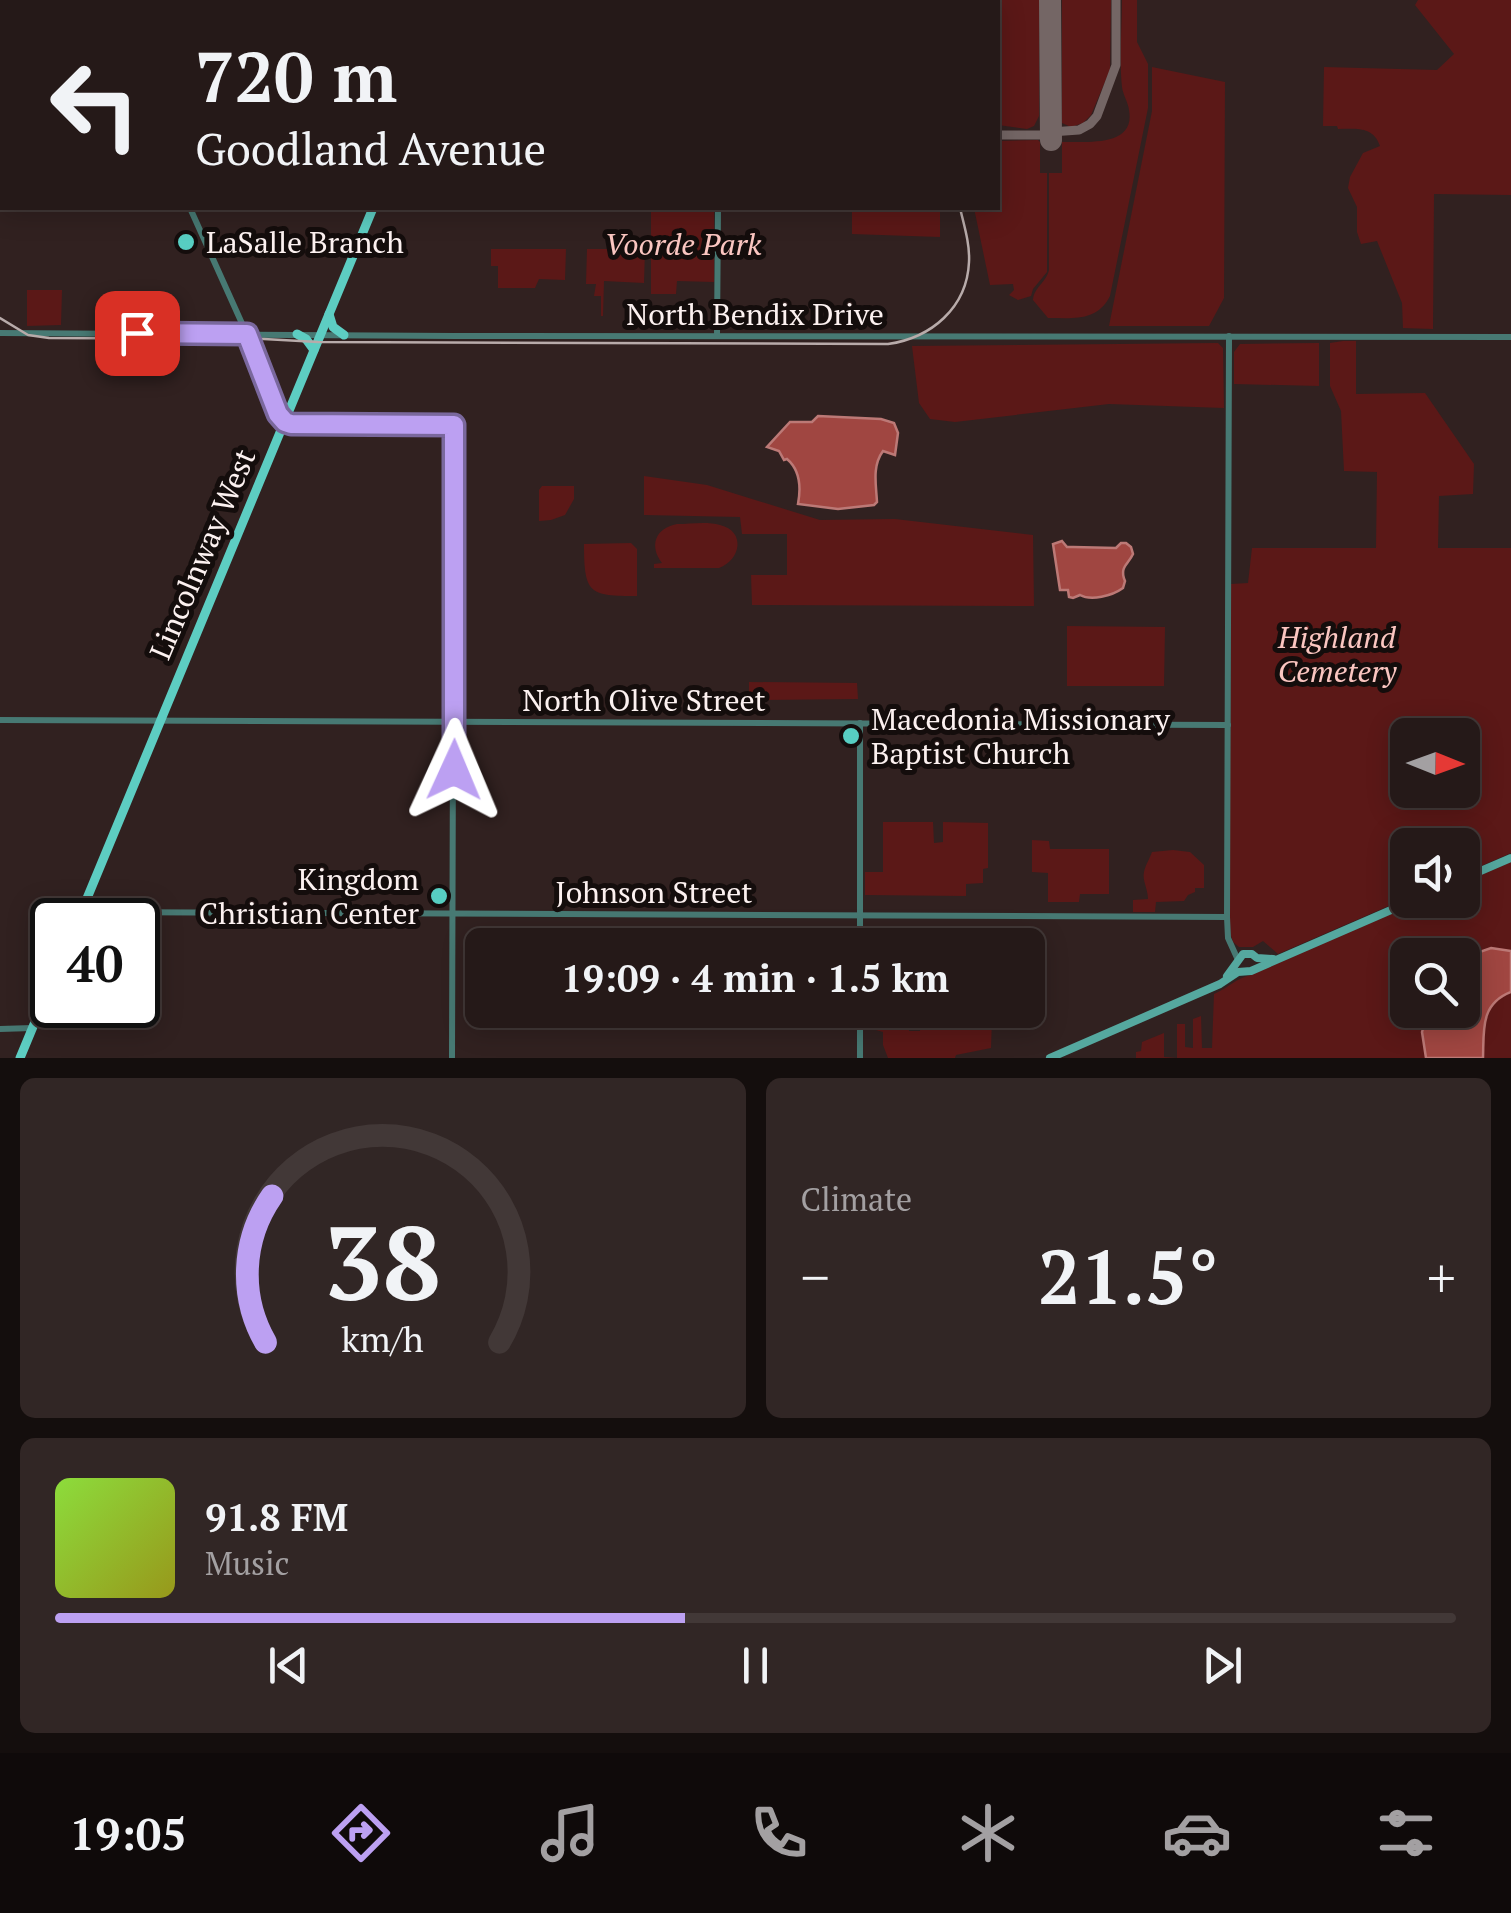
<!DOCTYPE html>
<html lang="en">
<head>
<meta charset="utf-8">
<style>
  body { margin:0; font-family:"PT Serif",serif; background:#312625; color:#f1f3f6; height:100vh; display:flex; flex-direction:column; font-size:38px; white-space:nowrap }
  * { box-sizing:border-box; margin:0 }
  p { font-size:32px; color:#a3a0a2 }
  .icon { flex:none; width:55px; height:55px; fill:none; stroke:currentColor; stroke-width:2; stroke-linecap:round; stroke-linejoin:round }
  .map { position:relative; height:1058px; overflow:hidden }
  .details { display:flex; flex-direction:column; gap:20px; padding:20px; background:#140e0d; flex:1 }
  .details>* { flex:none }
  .guide { position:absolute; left:0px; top:0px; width:1000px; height:210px; box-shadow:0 5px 25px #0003,0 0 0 2px #423837; background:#251918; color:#f1f3f6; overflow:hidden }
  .needle { width:65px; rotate:91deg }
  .controls { position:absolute; left:1390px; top:718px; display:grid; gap:20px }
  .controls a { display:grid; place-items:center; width:90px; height:90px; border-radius:15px; background:#251918; box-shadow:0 5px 25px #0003,0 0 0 2px #423837; font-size:50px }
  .speed { position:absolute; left:30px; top:898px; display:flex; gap:20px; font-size:50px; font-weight:700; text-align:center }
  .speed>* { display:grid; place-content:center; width:130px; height:130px; border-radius:50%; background:#251918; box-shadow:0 5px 25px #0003,0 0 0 2px #423837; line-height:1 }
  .speed .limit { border:5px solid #111; border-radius:15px; background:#fff; color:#111 }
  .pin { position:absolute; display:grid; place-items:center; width:85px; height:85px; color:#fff; margin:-42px; border-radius:20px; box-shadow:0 5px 15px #0006 }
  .me { position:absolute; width:110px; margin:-55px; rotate:1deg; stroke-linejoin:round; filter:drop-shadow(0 0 8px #0008) }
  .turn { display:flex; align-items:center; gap:35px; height:210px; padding:0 30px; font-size:45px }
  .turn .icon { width:130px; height:130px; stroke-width:2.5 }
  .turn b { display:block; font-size:70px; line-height:85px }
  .big { font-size:75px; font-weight:800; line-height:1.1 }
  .details .tile { flex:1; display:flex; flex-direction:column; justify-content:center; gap:15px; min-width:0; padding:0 35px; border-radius:15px; background:#312625 }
  .details .dial { align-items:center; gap:0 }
  .dial svg { height:260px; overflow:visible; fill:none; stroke:#423837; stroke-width:7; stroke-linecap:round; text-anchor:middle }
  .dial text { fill:#f1f3f6; stroke:none }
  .song { display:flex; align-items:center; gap:30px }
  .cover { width:120px; height:120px; border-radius:15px; background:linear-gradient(135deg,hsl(90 70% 55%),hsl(60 70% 35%)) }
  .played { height:10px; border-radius:5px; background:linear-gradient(90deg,#bca0f2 45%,#423837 45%) }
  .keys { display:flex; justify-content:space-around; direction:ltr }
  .heat { display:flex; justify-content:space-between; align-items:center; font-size:55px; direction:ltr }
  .details .tiles { flex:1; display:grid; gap:20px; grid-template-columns:1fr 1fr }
  .tile:last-child { grid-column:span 2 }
  .trip { position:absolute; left:465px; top:928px; width:580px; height:100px; border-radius:15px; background:#251918; box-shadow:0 5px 25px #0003,0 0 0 2px #423837; font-weight:800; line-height:100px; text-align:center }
  .tabs { display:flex; height:160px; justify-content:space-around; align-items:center; background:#0f0a0a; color:#a3a0a2 }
  .tabs .icon { width:70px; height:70px }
  .tabs .active { color:#bca0f2 }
  .tabs b { font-size:45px; color:#f1f3f6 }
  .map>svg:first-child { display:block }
</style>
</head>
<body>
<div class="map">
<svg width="1511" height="1058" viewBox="0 0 1511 1058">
  <rect width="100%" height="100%" fill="#312120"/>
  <!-- green -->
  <g fill="#5b1817" fill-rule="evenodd">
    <polygon points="973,0 1039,0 1039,116 1034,126 1027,129 998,125 998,2 973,2"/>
    <polygon points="1062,0 1111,0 1110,70 1091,115 1083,123 1071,127 1062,123"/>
    <path d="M1122,0h15v42l11,22v44l-38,188c-13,26 -37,22 -62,22l-15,-18c1,-13 13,-17 16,-30v-97h13v-31c23,-1 74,6 67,-32 -1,-8 -6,-15 -7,-23 -3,-28 0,-59 0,-87z"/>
    <path d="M1418,0h93v195l-77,-1 -1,135 -30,-1 -1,-25 -25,-62 -16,3 -4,-12v-25l-9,-19 2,-11 13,-24 17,-7c-7,-20 -24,-17 -42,-17l-1,-3h-14l1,-59 113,3 17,-16 -39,-49z"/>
    <polygon points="1152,67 1225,82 1224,298 1209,326 1109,326 1152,111"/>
    <polygon points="1038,140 1040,142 1040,173 1047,173 1047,272 1033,289 1031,296 1018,300 1009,295 1014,290 1013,284 990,285 974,208 998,208 998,141"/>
    <polygon points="651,208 714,208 714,282 677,281 676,294 651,294"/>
    <polygon points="852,208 940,208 940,237 852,234"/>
    <polygon points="491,249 566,249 565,280 539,279 535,288 498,288 498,266 491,266"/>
    <polygon points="587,249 645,249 644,283 604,281 603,316 601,316 601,296 594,296 596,284 586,284"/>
    <polygon points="27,290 62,290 61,325 27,326"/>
    <path d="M1343,341h13v53l69,-1 49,71 -1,30 -34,2 -1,52h73v305l-48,21 -1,-29h-54l-1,53 -129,56 -15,-13 -10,6h-14l-6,-5 -4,-12 2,-346 17,-1 4,-35h124l1,-76 -33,-1 -3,-60 -11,-25v-43zM1408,735h54v55h-54z"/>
    <polygon points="1218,343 1223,348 1224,408 1109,404 955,422 930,419 919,403 912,346"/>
    <polygon points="1319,343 1319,386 1234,384 1234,352 1240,344"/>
    <polygon points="644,476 707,485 820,520 895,519 1033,535 1034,606 752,605 751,575 787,575 787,534 742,534 740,517 644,515"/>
    <polygon points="542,486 574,486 574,499 565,515 551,520 539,521 539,490"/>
    <path d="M677,524c13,0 30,-3 43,1 26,6 21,35 -1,43h-65v-4l8,-1c-13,-17 -7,-35 15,-39z"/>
    <path d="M631,543l6,6v47c-48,0 -53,-2 -53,-52z"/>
    <polygon points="1067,626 1165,627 1164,686 1067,686"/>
    <polygon points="749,682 857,683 858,699 749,700"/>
    <polygon points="883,822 933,822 934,843 943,842 943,822 988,823 988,868 983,869 983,883 966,884 966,896 865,895 865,872 883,872"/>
    <polygon points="1032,840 1049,841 1050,849 1109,849 1109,894 1080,894 1079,902 1048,902 1048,873 1032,872"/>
    <path d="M1173,850l17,2 14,13v23h-9v4l-7,3 -4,6 -28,1 -1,10h-22v-12l15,-1c0,-10 -6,-19 -4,-27 1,-6 6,-14 8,-20z"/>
    <path d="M1511,862v89c-18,-3 -34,-3 -48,11l-1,-7h-54v55h27l-13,22 4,26h-290v-6l5,-1 1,-9 22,-9v24l13,1v-34h8v23l8,1v-29l8,-3 1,32h10l2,-54c14,-6 22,-16 37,-19l172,-75h39l1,-17z"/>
    <path d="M1511,992v66h-28c1,-28 -3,-53 28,-66z"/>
    <polygon points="875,1017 909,1017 909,1031 920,1031 921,1018 944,1017 945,1030 956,1030 957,1018 992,1018 991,1048 956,1055 955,1058 888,1058 883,1045 883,1032 876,1030"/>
  </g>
  <!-- water -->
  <g fill="#a04641" stroke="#bc7976" stroke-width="2.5">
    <path d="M818,416l63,3 13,4 4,10 -3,22 -12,-4c-11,15 -7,33 -6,51l-3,3 -36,4 -40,-5c3,-16 2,-34 -11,-45l-3,1 -5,-9 -12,-4 23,-25h22z"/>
    <path d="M1062,541l5,6h6l43,1 5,-5h5l5,4 2,7c-5,11 -14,13 -8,27l-2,7c-11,8 -32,13 -43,7l-7,3 -4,-1 -1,-7h-8l-7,-46z"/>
    <path d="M1491,948l20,3v41c-31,12 -27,38 -28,66h-57l-4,-26 5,-16 5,-1 3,-5h27l1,-48 5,-6z"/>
  </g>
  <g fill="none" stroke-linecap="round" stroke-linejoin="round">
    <!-- taxiway -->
    <g stroke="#746665" stroke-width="9">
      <polyline points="967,2 967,0"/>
      <polyline points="1051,132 1079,130 1090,124 1097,116 1116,65 1116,0"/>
      <polyline points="998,135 1051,135"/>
    </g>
    <!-- runway -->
    <polyline stroke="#746665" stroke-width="22" points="1050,0 1051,140"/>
    <!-- tertiary -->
    <g stroke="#477973" stroke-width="6">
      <polyline points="97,0 98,2"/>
      <polyline points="718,2 718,0"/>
      <polyline points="190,208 249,339 278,414 285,422 291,424 454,425 452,1058"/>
      <polyline points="0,333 454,336 1511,337"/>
      <polyline points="717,336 718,208"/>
      <polyline points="1229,336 1227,917 1228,938 1238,960"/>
      <polyline points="0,720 1228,725"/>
      <polyline points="81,912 1227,917"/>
      <polyline points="860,945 860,723"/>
      <polyline points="0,1029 32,1028"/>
      <polyline points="860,1058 860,1010"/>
    </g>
    <!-- secondary -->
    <g stroke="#55a89f" stroke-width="8">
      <polyline points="1462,879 1511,858"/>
      <polyline points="1227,976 1243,954 1252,954 1257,958 1273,959"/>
      <polyline points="1050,1058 1220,984 1238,972 1251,971 1414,900"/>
    </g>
    <!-- primary -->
    <g stroke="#5dcdc2" stroke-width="9">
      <polyline points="458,2 459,0"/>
      <polyline points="329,314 333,327 344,335"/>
      <polyline points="297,334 306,339 314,350"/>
      <polyline points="78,920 373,208"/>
      <polyline points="20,1058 52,981"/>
    </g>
    <!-- rail -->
    <g stroke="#b8abaa" stroke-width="2.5">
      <polyline points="942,2 942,0"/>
      <path d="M0,318l28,17 21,3 215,1 54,3 570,2c43,-6 79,-36 81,-82 1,-18 -5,-37 -9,-54"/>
    </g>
  </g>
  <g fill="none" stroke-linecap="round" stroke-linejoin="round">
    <defs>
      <polyline id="route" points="137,333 247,334 278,414 285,422 291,424 454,425 454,770"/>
    </defs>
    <!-- route casing -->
    <use href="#route" stroke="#7a689d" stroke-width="25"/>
    <!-- route -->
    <use href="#route" stroke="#bca0f2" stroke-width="18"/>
  </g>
  <!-- markers -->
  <g fill="#57cec2" stroke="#140d0c" stroke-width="4">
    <circle cx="186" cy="242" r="10"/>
    <circle cx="851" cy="736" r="10"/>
    <circle cx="439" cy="896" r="10"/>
  </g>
  <g text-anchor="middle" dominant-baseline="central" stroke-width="10" stroke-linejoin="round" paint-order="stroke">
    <!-- poi labels -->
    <g font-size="30" fill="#fcf1f0" stroke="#140d0c" text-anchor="start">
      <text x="206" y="242">LaSalle Branch</text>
      <text x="871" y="719">Macedonia Missionary<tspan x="871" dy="34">Baptist Church</tspan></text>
      <text x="419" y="879" text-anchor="end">Kingdom<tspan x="419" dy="34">Christian Center</tspan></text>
    </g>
    <!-- park labels -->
    <g font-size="30" font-style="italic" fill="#fbc6c1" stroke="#140d0c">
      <text x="683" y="244">Voorde Park</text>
      <text x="1337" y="637">Highland<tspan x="1337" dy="34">Cemetery</tspan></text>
    </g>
    <!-- street labels -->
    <g font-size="30" fill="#fcf1f0" stroke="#140d0c">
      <text x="755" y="314">North Bendix Drive</text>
      <text transform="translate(202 554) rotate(-67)">Lincolnway West</text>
      <text x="644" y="700">North Olive Street</text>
      <text x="654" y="892">Johnson Street</text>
    </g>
  </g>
</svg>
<div class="controls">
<a><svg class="needle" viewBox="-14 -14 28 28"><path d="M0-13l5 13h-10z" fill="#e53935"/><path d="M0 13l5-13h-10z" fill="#a3a0a2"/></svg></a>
<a><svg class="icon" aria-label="sound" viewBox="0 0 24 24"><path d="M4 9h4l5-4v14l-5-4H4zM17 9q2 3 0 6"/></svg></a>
<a><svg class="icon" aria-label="search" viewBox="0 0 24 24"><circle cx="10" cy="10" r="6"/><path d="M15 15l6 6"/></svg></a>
</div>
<div class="speed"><div class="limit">40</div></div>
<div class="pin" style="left:137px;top:333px;background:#d93025"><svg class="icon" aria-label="arrive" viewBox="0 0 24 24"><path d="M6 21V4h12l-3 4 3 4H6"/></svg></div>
<svg class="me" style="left:454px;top:770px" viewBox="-20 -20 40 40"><path d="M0-17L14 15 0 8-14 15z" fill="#bca0f2" stroke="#fff" stroke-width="4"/></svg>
<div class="trip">19:09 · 4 min · 1.5 km</div>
<div class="guide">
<div class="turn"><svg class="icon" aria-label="left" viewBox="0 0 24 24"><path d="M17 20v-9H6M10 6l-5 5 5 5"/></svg><div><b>720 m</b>Goodland Avenue</div></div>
</div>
</div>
<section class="details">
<div class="tiles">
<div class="tile dial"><svg viewBox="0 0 100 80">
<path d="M14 69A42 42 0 1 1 86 69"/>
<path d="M14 69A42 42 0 0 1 16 24" stroke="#bca0f2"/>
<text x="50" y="56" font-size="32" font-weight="700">38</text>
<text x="50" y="72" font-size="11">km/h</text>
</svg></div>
<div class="tile"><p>Climate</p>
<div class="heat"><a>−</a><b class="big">21.5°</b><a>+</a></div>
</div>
<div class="tile">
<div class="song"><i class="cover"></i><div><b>91.8 FM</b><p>Music</p></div></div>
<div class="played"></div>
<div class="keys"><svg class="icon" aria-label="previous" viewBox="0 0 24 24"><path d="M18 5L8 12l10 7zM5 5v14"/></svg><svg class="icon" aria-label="pause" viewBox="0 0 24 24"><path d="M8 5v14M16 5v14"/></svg><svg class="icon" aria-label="next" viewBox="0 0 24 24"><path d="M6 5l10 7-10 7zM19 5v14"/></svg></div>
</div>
</div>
</section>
<nav class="tabs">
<b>19:05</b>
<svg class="icon active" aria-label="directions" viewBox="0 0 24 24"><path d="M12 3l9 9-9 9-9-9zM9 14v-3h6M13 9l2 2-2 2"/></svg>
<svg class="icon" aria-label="music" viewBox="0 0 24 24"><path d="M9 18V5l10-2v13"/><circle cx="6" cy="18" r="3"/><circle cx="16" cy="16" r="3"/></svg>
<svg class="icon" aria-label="phone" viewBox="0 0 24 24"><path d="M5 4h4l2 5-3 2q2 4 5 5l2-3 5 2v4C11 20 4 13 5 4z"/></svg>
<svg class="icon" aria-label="climate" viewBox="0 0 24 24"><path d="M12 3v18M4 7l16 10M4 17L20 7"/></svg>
<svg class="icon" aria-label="car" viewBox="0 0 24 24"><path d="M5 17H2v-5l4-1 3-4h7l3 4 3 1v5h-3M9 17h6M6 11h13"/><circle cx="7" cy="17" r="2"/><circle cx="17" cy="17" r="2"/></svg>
<svg class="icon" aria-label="filters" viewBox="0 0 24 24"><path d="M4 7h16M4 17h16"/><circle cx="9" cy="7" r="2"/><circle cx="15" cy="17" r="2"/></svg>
</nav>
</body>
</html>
